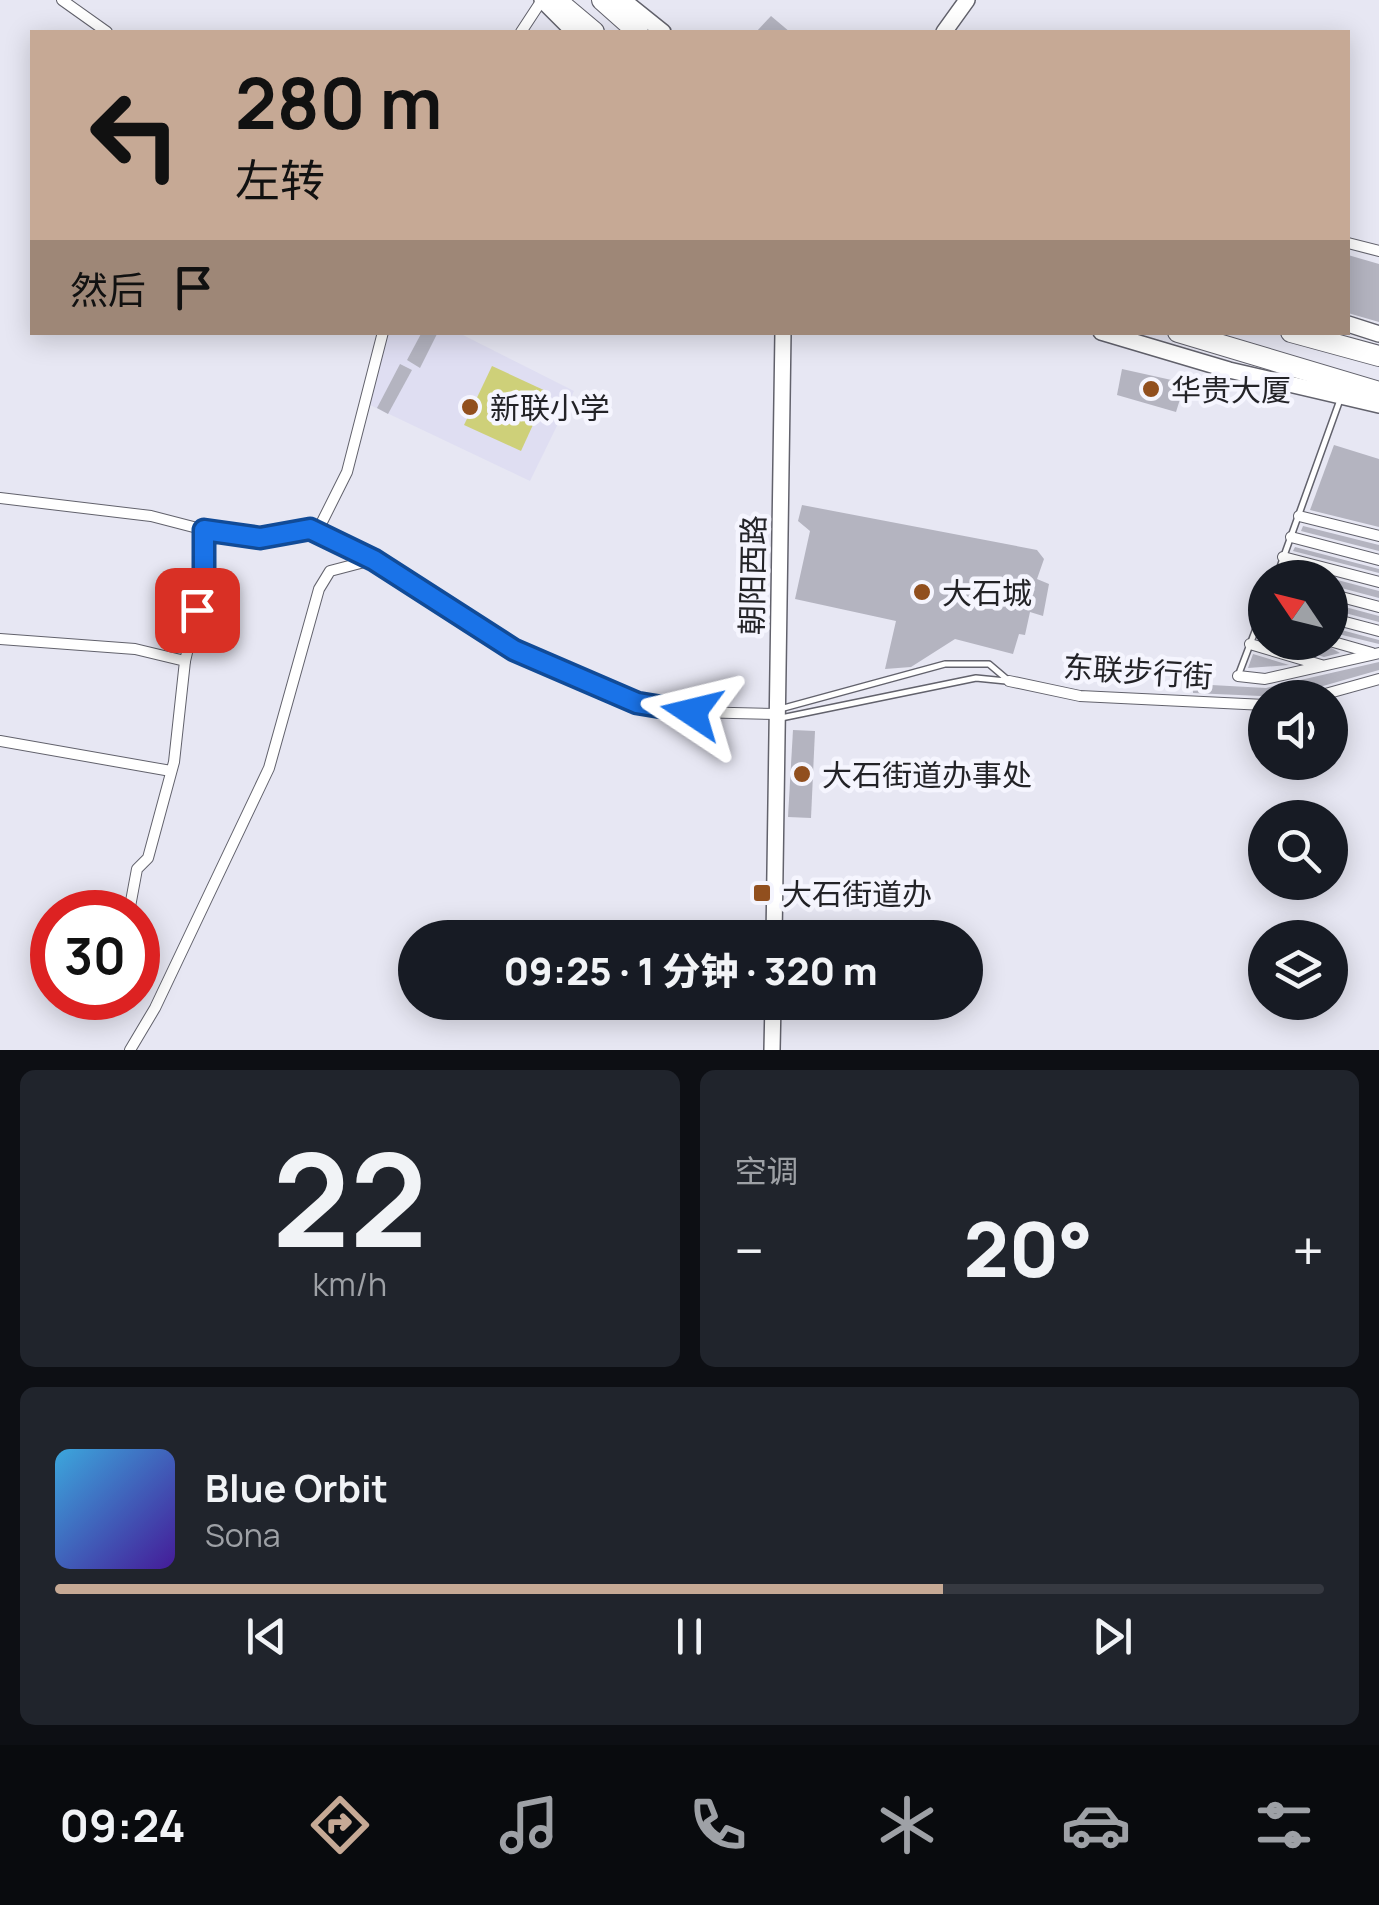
<!DOCTYPE html>
<html lang="zh">
<head>
<meta charset="utf-8">
<style>
  body { margin:0; font-family:Manrope,"Noto Sans SC",sans-serif; background:#20242c; color:#f1f3f6; height:100vh; display:flex; flex-direction:column; font-size:38px; white-space:nowrap }
  * { box-sizing:border-box; margin:0 }
  p { font-size:32px; color:#9ea1a6 }
  .icon { flex:none; width:55px; height:55px; fill:none; stroke:currentColor; stroke-width:2; stroke-linecap:round; stroke-linejoin:round }
  .map { position:relative; height:1050px; overflow:hidden }
  .panel { display:flex; flex-direction:column; gap:20px; padding:20px; background:#0d0f14; flex:1 }
  .panel>* { flex:none }
  .hud { position:absolute; left:30px; top:30px; width:1320px; height:305px; border-radius:0px; box-shadow:0 5px 25px #0003; background:#c6a995; color:#111; overflow:hidden }
  .needle { width:65px; rotate:305deg }
  .tools { position:absolute; left:1248px; top:560px; display:grid; gap:20px }
  .tools a { display:grid; place-items:center; width:100px; height:100px; border-radius:50%; background:#171b24; box-shadow:0 5px 25px #0003; font-size:50px }
  .speed { position:absolute; left:30px; top:890px; display:flex; gap:20px; font-size:50px; font-weight:700; text-align:center }
  .speed>* { display:grid; place-content:center; width:130px; height:130px; border-radius:50%; background:#171b24; box-shadow:0 5px 25px #0003; line-height:1 }
  .speed .limit { border:15px solid #d22; background:#fff; color:#111 }
  .pin { position:absolute; display:grid; place-items:center; width:85px; height:85px; color:#fff; margin:-42px; border-radius:20px; box-shadow:0 5px 15px #0006 }
  .me { position:absolute; width:110px; margin:-55px; rotate:280deg; stroke-linejoin:round; filter:drop-shadow(0 0 8px #0008) }
  .turn { display:flex; align-items:center; gap:35px; height:210px; padding:0 40px; font-size:45px }
  .turn .icon { width:130px; height:130px; stroke-width:2.5 }
  .turn b { display:block; font-size:70px; line-height:85px }
  .then { display:flex; align-items:center; height:95px; padding:0 40px; background:#0003; gap:20px; font-size:38px }
  .big { font-size:75px; font-weight:800; line-height:1.1 }
  .panel .widget { flex:1; display:flex; flex-direction:column; justify-content:center; gap:15px; min-width:0; padding:0 35px; border-radius:15px; background:#20242c }
  .panel .dial { align-items:center; gap:0 }
  .dial b { font-size:130px; line-height:1 }
  .song { display:flex; align-items:center; gap:30px }
  .cover { width:120px; height:120px; border-radius:15px; background:linear-gradient(135deg,hsl(200 70% 55%),hsl(260 70% 35%)) }
  .played { height:10px; border-radius:5px; background:linear-gradient(90deg,#c6a995 70%,#363941 70%) }
  .keys { display:flex; justify-content:space-around; direction:ltr }
  .heat { display:flex; justify-content:space-between; align-items:center; font-size:55px; direction:ltr }
  .panel .tiles { flex:1; display:grid; gap:20px; grid-template-columns:1fr 1fr }
  .widget:last-child { grid-column:span 2 }
  .trip { position:absolute; left:398px; top:920px; width:585px; height:100px; border-radius:50px; background:#171b24; box-shadow:0 5px 25px #0003; font-weight:800; line-height:100px; text-align:center }
  .menu { display:flex; height:160px; justify-content:space-around; align-items:center; background:#090b0e; color:#9ea1a6 }
  .menu .icon { width:70px; height:70px }
  .menu .active { color:#c6a995 }
  .menu b { font-size:45px; color:#f1f3f6 }
  .map>svg:first-child { display:block }
</style>
</head>
<body>
<div class="map">
<svg width="1379" height="1050" viewBox="0 0 1379 1050">
  <rect width="100%" height="100%" fill="#e7e7f3"/>
  <!-- built -->
  <polygon fill="#dfdef2" points="387,333 459,333 574,391 530,481 370,405"/>
  <!-- green -->
  <polygon fill="#ced079" points="492,366 548,392 521,451 464,425"/>
  <!-- building -->
  <g fill="#b4b4c0">
    <polygon points="771,16 790,32 756,32"/>
    <polygon points="1348,255 1379,264 1379,322 1348,313"/>
    <polygon points="422,332 438,332 420,368 407,360"/>
    <polygon points="400,364 412,370 388,414 377,408"/>
    <polygon points="1122,369 1185,383 1176,412 1117,395"/>
    <polygon points="1334,445 1379,459 1379,527 1310,510"/>
    <polygon points="802,505 1037,550 1044,559 1037,579 1049,584 1043,616 1030,612 1025,635 1019,634 1013,654 955,639 911,667 885,669 896,621 795,599 810,531 798,521"/>
    <polygon points="1303,526 1379,545 1379,551 1301,531"/>
    <polygon points="1295,547 1379,569 1379,573 1293,551"/>
    <polygon points="1287,567 1327,578 1283,578"/>
    <polygon points="1330,578 1379,591 1379,598 1330,585"/>
    <polygon points="1330,603 1379,616 1379,622 1330,609"/>
    <polygon points="1330,627 1379,640 1379,644 1330,632"/>
    <polygon points="1276,642 1321,642 1340,653 1324,657"/>
    <polygon points="1253,654 1289,665 1248,668"/>
    <polygon points="1379,662 1379,670 1309,690 1302,698 1193,693 1193,684 1266,688"/>
    <polygon points="793,730 815,731 811,818 788,817"/>
  </g>
  <g fill="none" stroke-linecap="round" stroke-linejoin="round">
    <defs>
      <g id="lane">
        <polyline points="1276,578 1341,397"/>
        <polyline points="1238,676 1265,605"/>
        <polyline points="780,709 945,664 989,664 1009,681"/>
        <polyline points="781,718 976,678 1006,681"/>
      </g>
      <g id="street">
        <polyline points="62,0 107,32"/>
        <polyline points="521,32 542,0"/>
        <polyline points="1348,243 1379,251"/>
        <polyline points="0,498 151,516 232,537 260,538 310,529 373,560 514,650 637,703 692,712 777,714"/>
        <polyline points="1299,516 1379,536"/>
        <polyline points="317,532 347,472 383,332"/>
        <polyline points="1291,537 1379,560"/>
        <polyline points="1283,557 1379,582"/>
        <polyline points="1330,594 1379,607"/>
        <polyline points="1330,618 1379,631"/>
        <polyline points="1259,620 1265,622"/>
        <polyline points="0,639 135,649 185,661 174,762 148,858 137,869 129,912"/>
        <polyline points="1330,641 1372,653"/>
        <polyline points="1250,644 1321,665"/>
        <polyline points="185,661 203,584 204,530"/>
        <polyline points="1238,676 1265,679 1379,653"/>
        <polyline points="1009,681 1080,696 1265,705"/>
        <polyline points="1311,698 1379,679"/>
        <polyline points="0,741 171,771"/>
        <polyline points="130,1050 155,1008 269,768 319,589 330,571 372,560"/>
      </g>
      <g id="secondary">
        <polyline points="542,0 574,32"/>
        <polyline points="623,0 663,32"/>
        <polyline points="944,32 967,0"/>
        <polyline points="1348,324 1379,334"/>
        <polyline points="1101,332 1229,370 1379,405"/>
        <polyline points="774,938 783,332"/>
        <polyline points="772,1050 773,1002"/>
      </g>
      <g id="highway">
        <polyline points="556,0 594,32"/>
        <polyline points="602,0 638,32"/>
        <polyline points="1178,332 1379,392"/>
        <polyline points="1291,332 1379,356"/>
      </g>
    </defs>
    <!-- lane casing -->
    <use href="#lane" stroke="#62626c" stroke-width="8"/>
    <!-- street casing -->
    <use href="#street" stroke="#62626c" stroke-width="12"/>
    <!-- secondary casing -->
    <use href="#secondary" stroke="#62626c" stroke-width="18"/>
    <!-- highway casing -->
    <use href="#highway" stroke="#62626c" stroke-width="22"/>
    <!-- lane -->
    <use href="#lane" stroke="#fff" stroke-width="5"/>
    <!-- street -->
    <use href="#street" stroke="#fff" stroke-width="10"/>
    <!-- secondary -->
    <use href="#secondary" stroke="#fff" stroke-width="15"/>
    <!-- highway -->
    <use href="#highway" stroke="#fff" stroke-width="20"/>
  </g>
  <g fill="none" stroke-linecap="round" stroke-linejoin="round">
    <defs>
      <polyline id="route" points="197,610 204,584 204,530 260,538 310,529 374,560 514,650 637,703 692,712"/>
    </defs>
    <!-- route casing -->
    <use href="#route" stroke="#114b97" stroke-width="25"/>
    <!-- route -->
    <use href="#route" stroke="#1a73e8" stroke-width="18"/>
  </g>
  <!-- markers -->
  <g fill="#914f1e" stroke="#f5f5fe" stroke-width="4">
    <circle cx="1151" cy="389" r="10"/>
    <circle cx="470" cy="407" r="10"/>
    <circle cx="922" cy="592" r="10"/>
    <circle cx="802" cy="774" r="10"/>
    <rect x="752" y="883" width="20" height="20" rx="5"/>
  </g>
  <g text-anchor="middle" dominant-baseline="central" stroke-width="9" stroke-linejoin="round" paint-order="stroke">
    <!-- poi labels -->
    <g font-size="30" fill="#232327" stroke="#f5f5fe" text-anchor="start">
      <text x="1171" y="389">华贵大厦</text>
      <text x="490" y="407">新联小学</text>
      <text x="942" y="592">大石城</text>
      <text x="822" y="774">大石街道办事处</text>
      <text x="782" y="893">大石街道办</text>
    </g>
    <!-- street labels -->
    <g font-size="30" fill="#232327" stroke="#f5f5fe">
      <text transform="translate(752 575) rotate(-89)">朝阳西路</text>
      <text transform="translate(1138 671) rotate(4)">东联步行街</text>
    </g>
  </g>
</svg>
<div class="tools">
<a><svg class="needle" viewBox="-14 -14 28 28"><path d="M0-13l5 13h-10z" fill="#e53935"/><path d="M0 13l5-13h-10z" fill="#9ea1a6"/></svg></a>
<a><svg class="icon" aria-label="sound" viewBox="0 0 24 24"><path d="M4 9h4l5-4v14l-5-4H4zM17 9q2 3 0 6"/></svg></a>
<a><svg class="icon" aria-label="search" viewBox="0 0 24 24"><circle cx="10" cy="10" r="6"/><path d="M15 15l6 6"/></svg></a>
<a><svg class="icon" aria-label="layers" viewBox="0 0 24 24"><path d="M12 4l9 5-9 5-9-5zM3 14l9 5 9-5"/></svg></a>
</div>
<div class="speed"><div class="limit">30</div></div>
<div class="pin" style="left:197px;top:610px;background:#d93025"><svg class="icon" aria-label="arrive" viewBox="0 0 24 24"><path d="M6 21V4h12l-3 4 3 4H6"/></svg></div>
<svg class="me" style="left:692px;top:712px" viewBox="-20 -20 40 40"><path d="M0-17L14 15 0 8-14 15z" fill="#1a73e8" stroke="#fff" stroke-width="4"/></svg>
<div class="trip">09:25 · 1 分钟 · 320 m</div>
<div class="hud">
<div class="turn"><svg class="icon" aria-label="left" viewBox="0 0 24 24"><path d="M17 20v-9H6M10 6l-5 5 5 5"/></svg><div><b>280 m</b>左转</div></div>
<div class="then">然后<svg class="icon" aria-label="arrive" viewBox="0 0 24 24"><path d="M6 21V4h12l-3 4 3 4H6"/></svg></div>
</div>
</div>
<section class="panel">
<div class="tiles">
<div class="widget dial"><b>22</b><p>km/h</p></div>
<div class="widget"><p>空调</p>
<div class="heat"><a>−</a><b class="big">20°</b><a>+</a></div>
</div>
<div class="widget">
<div class="song"><i class="cover"></i><div><b>Blue Orbit</b><p>Sona</p></div></div>
<div class="played"></div>
<div class="keys"><svg class="icon" aria-label="previous" viewBox="0 0 24 24"><path d="M18 5L8 12l10 7zM5 5v14"/></svg><svg class="icon" aria-label="pause" viewBox="0 0 24 24"><path d="M8 5v14M16 5v14"/></svg><svg class="icon" aria-label="next" viewBox="0 0 24 24"><path d="M6 5l10 7-10 7zM19 5v14"/></svg></div>
</div>
</div>
</section>
<nav class="menu">
<b>09:24</b>
<svg class="icon active" aria-label="directions" viewBox="0 0 24 24"><path d="M12 3l9 9-9 9-9-9zM9 14v-3h6M13 9l2 2-2 2"/></svg>
<svg class="icon" aria-label="music" viewBox="0 0 24 24"><path d="M9 18V5l10-2v13"/><circle cx="6" cy="18" r="3"/><circle cx="16" cy="16" r="3"/></svg>
<svg class="icon" aria-label="phone" viewBox="0 0 24 24"><path d="M5 4h4l2 5-3 2q2 4 5 5l2-3 5 2v4C11 20 4 13 5 4z"/></svg>
<svg class="icon" aria-label="climate" viewBox="0 0 24 24"><path d="M12 3v18M4 7l16 10M4 17L20 7"/></svg>
<svg class="icon" aria-label="car" viewBox="0 0 24 24"><path d="M5 17H2v-5l4-1 3-4h7l3 4 3 1v5h-3M9 17h6M6 11h13"/><circle cx="7" cy="17" r="2"/><circle cx="17" cy="17" r="2"/></svg>
<svg class="icon" aria-label="filters" viewBox="0 0 24 24"><path d="M4 7h16M4 17h16"/><circle cx="9" cy="7" r="2"/><circle cx="15" cy="17" r="2"/></svg>
</nav>
</body>
</html>
